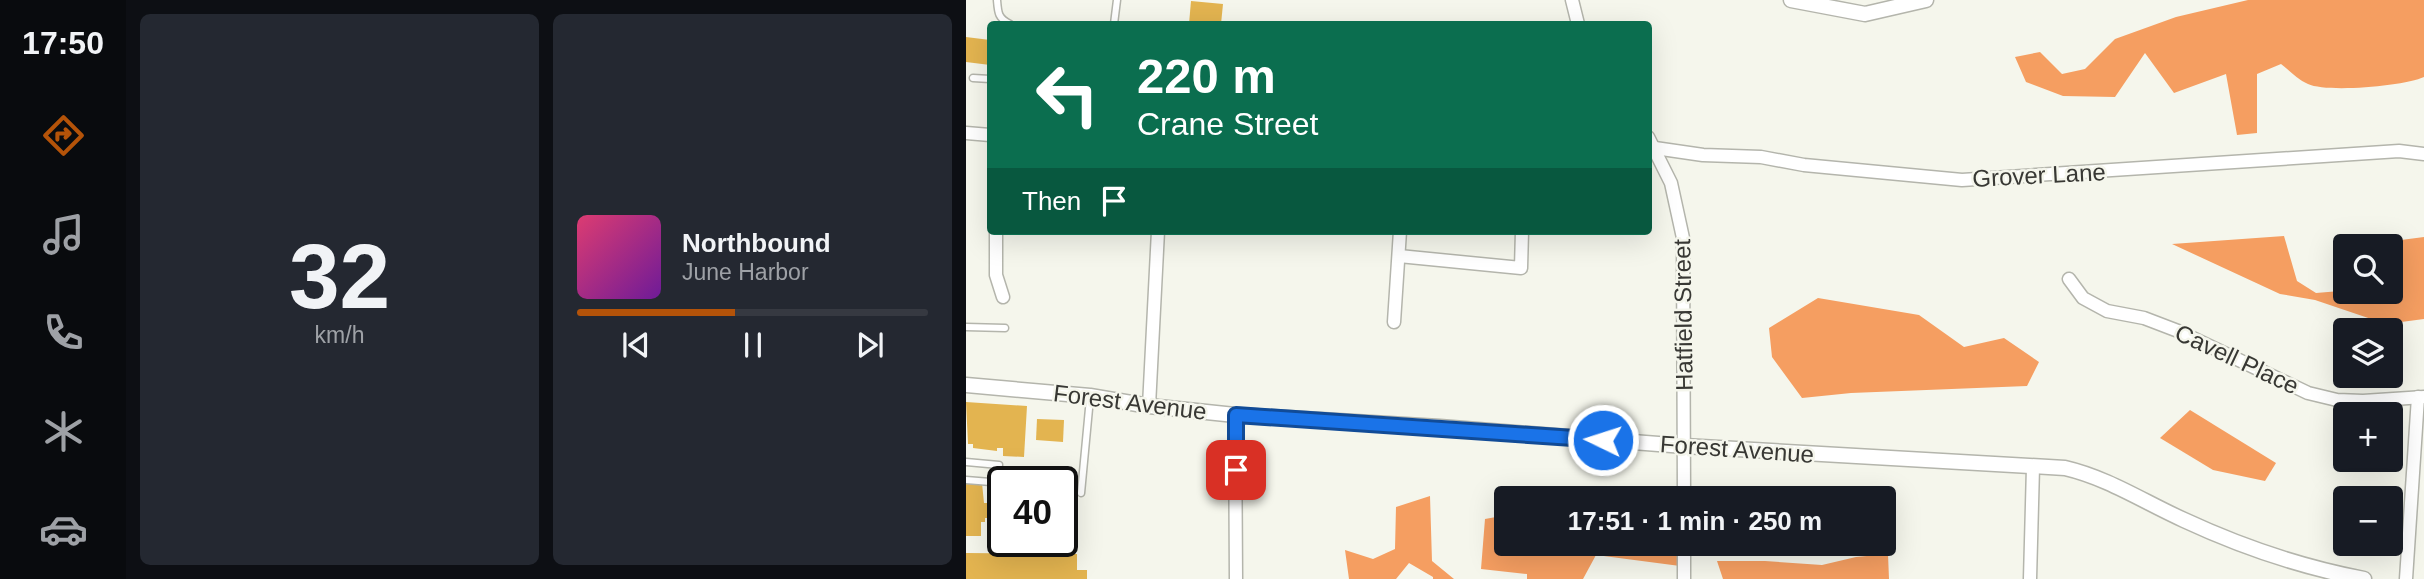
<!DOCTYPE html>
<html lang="en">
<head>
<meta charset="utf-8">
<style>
  body { margin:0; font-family:Arial,sans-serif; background:#242831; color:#f1f3f6; height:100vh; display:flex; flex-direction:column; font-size:26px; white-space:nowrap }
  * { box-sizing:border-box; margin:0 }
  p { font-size:23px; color:#9ea1a6 }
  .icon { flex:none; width:38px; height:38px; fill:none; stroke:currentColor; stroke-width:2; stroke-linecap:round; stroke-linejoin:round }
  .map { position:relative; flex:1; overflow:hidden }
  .sheet { display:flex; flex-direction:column; gap:14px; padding:14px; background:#0d0f14; width:840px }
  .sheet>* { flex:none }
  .banner { position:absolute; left:21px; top:21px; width:665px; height:214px; border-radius:7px; box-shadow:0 7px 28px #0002; background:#0b6e4f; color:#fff; overflow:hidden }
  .controls { position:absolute; left:1367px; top:234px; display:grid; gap:14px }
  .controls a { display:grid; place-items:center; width:70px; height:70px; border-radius:7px; background:#171b24; box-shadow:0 7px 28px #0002; font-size:35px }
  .speed { position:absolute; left:21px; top:466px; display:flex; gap:14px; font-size:35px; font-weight:700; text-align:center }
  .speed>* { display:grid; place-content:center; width:91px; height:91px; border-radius:50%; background:#171b24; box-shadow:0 7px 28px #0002; line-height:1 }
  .speed .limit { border:4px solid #111; border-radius:10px; background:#fff; color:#111 }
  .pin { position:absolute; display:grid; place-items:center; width:60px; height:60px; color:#fff; margin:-30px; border-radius:14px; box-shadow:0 4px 10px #0006 }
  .me { position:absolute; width:77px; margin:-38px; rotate:274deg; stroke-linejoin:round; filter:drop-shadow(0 0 5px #0008) }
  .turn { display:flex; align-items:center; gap:24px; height:147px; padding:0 35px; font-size:32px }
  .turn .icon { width:91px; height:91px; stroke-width:2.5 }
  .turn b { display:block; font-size:49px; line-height:60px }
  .then { display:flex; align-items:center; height:66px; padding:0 35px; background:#0003; gap:14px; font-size:26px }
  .sheet .tile { flex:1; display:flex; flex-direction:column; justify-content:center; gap:10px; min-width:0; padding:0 24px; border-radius:10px; background:#242831 }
  .sheet .dial { align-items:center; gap:0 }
  .dial b { font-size:91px; line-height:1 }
  .song { display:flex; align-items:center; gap:21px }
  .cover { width:84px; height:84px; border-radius:10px; background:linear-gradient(135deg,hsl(340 70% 55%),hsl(280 70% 35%)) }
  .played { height:7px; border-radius:4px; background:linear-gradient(90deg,#b45309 45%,#363941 45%) }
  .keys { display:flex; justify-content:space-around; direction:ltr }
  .sheet .tiles { flex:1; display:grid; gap:14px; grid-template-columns:repeat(2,1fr) }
  .trip { position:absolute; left:528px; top:486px; width:402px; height:70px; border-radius:7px; background:#171b24; box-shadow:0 7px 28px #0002; font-weight:700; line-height:70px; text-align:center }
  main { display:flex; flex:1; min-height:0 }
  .tab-bar { display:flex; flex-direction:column; width:126px; justify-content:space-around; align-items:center; background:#090b0e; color:#9ea1a6 }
  .tab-bar .icon { width:49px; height:49px }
  .tab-bar .active { color:#b45309 }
  .tab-bar b { font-size:32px; color:#f1f3f6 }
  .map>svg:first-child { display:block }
</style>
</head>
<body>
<main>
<nav class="tab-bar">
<b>17:50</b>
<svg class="icon active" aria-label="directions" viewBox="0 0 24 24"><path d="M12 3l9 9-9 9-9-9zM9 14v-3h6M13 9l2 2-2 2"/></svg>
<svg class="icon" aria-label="music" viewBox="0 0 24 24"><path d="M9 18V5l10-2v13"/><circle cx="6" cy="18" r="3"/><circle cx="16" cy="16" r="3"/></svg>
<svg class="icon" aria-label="phone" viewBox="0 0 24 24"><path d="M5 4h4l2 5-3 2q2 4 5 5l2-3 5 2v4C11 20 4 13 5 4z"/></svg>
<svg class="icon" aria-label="climate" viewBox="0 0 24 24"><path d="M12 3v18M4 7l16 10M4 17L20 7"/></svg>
<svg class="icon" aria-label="car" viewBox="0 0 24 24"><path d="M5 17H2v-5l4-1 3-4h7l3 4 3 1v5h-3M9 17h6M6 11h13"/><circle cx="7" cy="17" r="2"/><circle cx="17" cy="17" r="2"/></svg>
</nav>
<section class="sheet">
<div class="tiles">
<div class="tile dial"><b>32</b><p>km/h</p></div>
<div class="tile">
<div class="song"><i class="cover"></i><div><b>Northbound</b><p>June Harbor</p></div></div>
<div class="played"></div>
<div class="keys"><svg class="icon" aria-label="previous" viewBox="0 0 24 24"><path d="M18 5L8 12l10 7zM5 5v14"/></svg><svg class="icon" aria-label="pause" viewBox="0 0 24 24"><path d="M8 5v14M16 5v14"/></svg><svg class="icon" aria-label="next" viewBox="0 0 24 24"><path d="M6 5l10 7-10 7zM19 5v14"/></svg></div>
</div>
</div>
</section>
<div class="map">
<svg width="1458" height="579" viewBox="0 0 1458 579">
  <rect width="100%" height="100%" fill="#f5f6ec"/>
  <!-- forest -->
  <g fill="#f59e61">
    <path d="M1282,0h176v77c-19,9 -97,16 -116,7 -10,-4 -19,-14 -27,-20l-24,10v59l-20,2 -11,-61 -52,19 -29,-40 -30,44 -52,-1 -37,-14 -11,-25 25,-5 22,22 23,-5 30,-30 61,-22z"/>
    <polygon points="1318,236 1331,281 1350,293 1374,291 1379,258 1379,292 1424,292 1424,247 1381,247 1458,237 1458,319 1420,324 1349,300 1314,294 1206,244"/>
    <polygon points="852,298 953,315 998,347 1038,338 1073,362 1061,386 885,393 836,398 806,357 803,328"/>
    <polygon points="1224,410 1310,463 1299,481 1247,470 1194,438"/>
    <polygon points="464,496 466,561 488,579 467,579 467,577 443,563 430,579 383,579 379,550 407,559 429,549 430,507"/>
    <polygon points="541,515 541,544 714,544 714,566 630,555 617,579 561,579 561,574 515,569 519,519"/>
    <polygon points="922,554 923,579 757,579 751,561 799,561 856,565 890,557"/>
  </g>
  <!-- building -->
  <g fill="#e3b450">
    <polygon points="225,1 257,4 255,24 223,24"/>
    <polygon points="0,37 24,40 24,65 0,62"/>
    <polygon points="0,402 61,406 58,457 37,456 37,448 31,448 31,451 7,448 7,444 2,444"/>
    <polygon points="71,419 98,420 97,442 70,440"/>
    <polygon points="0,483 16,483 18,503 33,503 33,518 19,518 19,522 15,522 15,536 0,536"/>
    <polygon points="0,553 111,554 111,570 121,570 121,579 0,579"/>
  </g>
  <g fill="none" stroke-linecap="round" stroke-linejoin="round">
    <defs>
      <g id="service">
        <path d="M31,0c1,13 1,18 13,24"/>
        <polyline points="148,24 151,0"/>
        <polyline points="7,78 24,79"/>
        <polyline points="0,327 39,328"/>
        <polyline points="0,462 33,465"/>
        <polyline points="0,480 37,483"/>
        <polyline points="115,493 124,398"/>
      </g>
      <g id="minor">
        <polyline points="606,0 612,24"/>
        <polyline points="0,133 24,135"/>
        <polyline points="682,137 705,183 717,238 718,499"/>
        <polyline points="682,147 737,155 795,157 838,165 996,180 1433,151 1458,154"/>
        <polyline points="30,231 30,275 37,297"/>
        <polyline points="433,256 555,268 556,231"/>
        <polyline points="1103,279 1117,298 1141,311 1178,318 1212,331 1342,393 1371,400 1397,401 1458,397"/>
        <polyline points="428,322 434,231"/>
        <polyline points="183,406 192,231"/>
        <polyline points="269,415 270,579"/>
        <polyline points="718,579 718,544"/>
        <polyline points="1064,579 1067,467"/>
        <polyline points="1440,579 1452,397"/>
      </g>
      <g id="tertiary">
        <polyline points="825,0 899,14 960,0"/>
        <path d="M0,385l124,11 59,10 86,9 205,12 244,19 381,22c43,10 79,34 119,52 58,27 117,47 180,59"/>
      </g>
    </defs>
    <!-- service casing -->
    <use href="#service" stroke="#b4b5ac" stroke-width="9"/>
    <!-- minor casing -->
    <use href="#minor" stroke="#b4b5ac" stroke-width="15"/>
    <!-- tertiary casing -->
    <use href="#tertiary" stroke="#b4b5ac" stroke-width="17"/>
    <!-- service -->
    <use href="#service" stroke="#fff" stroke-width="6"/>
    <!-- minor -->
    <use href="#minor" stroke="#fff" stroke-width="12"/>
    <!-- tertiary -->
    <use href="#tertiary" stroke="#fff" stroke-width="14"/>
  </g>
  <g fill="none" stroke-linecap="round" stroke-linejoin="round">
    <defs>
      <polyline id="route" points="270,470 270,415 637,440"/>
    </defs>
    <!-- route casing -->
    <use href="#route" stroke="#114b97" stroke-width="18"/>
    <!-- route -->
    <use href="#route" stroke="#1a73e8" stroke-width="12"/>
  </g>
  <g text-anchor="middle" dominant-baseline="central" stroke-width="5" stroke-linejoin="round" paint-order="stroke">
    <!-- street labels -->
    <g font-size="24" fill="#383834" stroke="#f5f6ec">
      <text transform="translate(1073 175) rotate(-3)">Grover Lane</text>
      <text transform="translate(717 315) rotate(-91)">Hatfield Street</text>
      <text transform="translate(1271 359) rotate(25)">Cavell Place</text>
      <text transform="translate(164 402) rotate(7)">Forest Avenue</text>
      <text transform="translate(771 449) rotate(4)">Forest Avenue</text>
    </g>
  </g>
</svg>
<div class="controls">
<a><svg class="icon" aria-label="search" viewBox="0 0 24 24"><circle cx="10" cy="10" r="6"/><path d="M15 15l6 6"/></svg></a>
<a><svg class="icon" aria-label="layers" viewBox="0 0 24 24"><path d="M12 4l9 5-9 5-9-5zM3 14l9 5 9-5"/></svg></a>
<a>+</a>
<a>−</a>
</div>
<div class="speed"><div class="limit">40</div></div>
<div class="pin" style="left:270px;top:470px;background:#d93025"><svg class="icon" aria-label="arrive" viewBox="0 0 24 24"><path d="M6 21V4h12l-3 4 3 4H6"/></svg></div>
<svg class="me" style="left:637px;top:440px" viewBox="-20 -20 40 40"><circle r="17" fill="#1a73e8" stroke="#fff" stroke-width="3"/><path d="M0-11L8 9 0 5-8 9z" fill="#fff"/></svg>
<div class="trip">17:51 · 1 min · 250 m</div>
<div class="banner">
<div class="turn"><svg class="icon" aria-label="left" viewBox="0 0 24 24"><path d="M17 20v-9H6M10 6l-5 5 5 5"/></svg><div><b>220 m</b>Crane Street</div></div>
<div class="then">Then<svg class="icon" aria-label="arrive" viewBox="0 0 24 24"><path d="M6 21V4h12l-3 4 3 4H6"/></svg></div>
</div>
</div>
</main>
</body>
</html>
